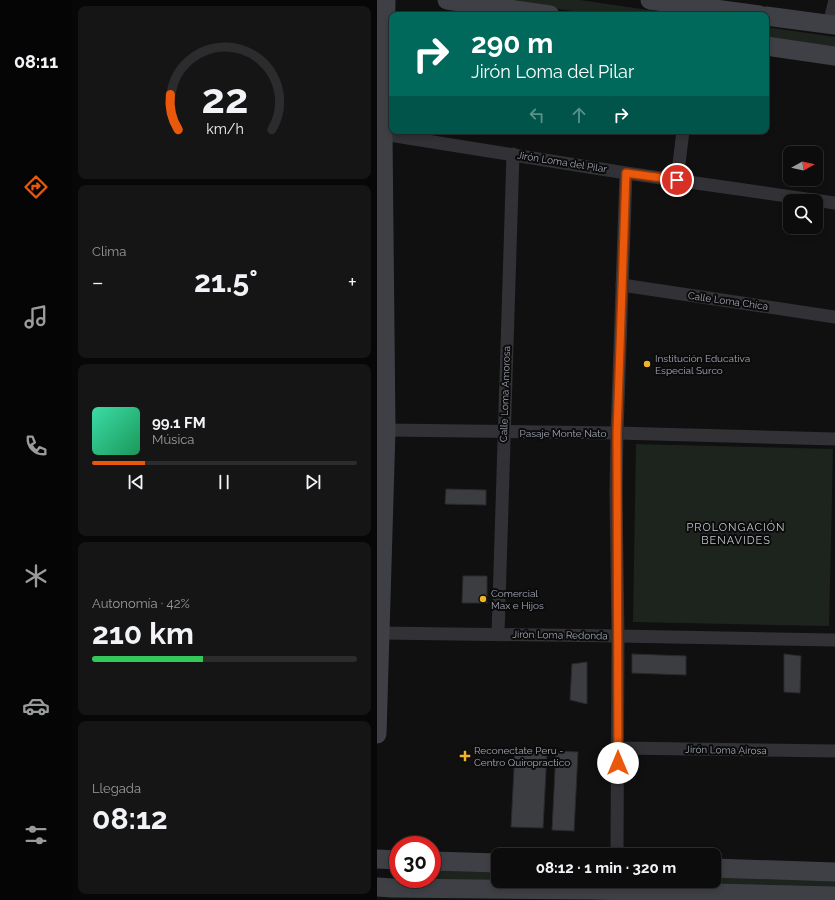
<!DOCTYPE html>
<html lang="es">
<head>
<meta charset="utf-8">
<style>
  body { margin:0; font-family:Raleway,sans-serif; background:#151516; color:#f1f3f6; height:100vh; display:flex; flex-direction:column; font-size:15px; white-space:nowrap }
  * { box-sizing:border-box; margin:0 }
  p { font-size:13px; color:#9a9b9d }
  .icon { flex:none; width:22px; height:22px; fill:none; stroke:currentColor; stroke-width:2; stroke-linecap:round; stroke-linejoin:round }
  .map { position:relative; flex:1; overflow:hidden }
  .drawer { display:flex; flex-direction:column; gap:6px; padding:6px; background:#070707; width:305px }
  .drawer>* { flex:none }
  .top-card { position:absolute; left:12px; top:12px; width:380px; height:122px; border-radius:8px; box-shadow:0 2px 6px #0003,0 0 0 1px #2c2c2e; background:#00695c; color:#fff; overflow:hidden }
  .needle { width:26px; rotate:82deg }
  .controls { position:absolute; left:406px; top:146px; display:grid; gap:8px }
  .controls a { display:grid; place-items:center; width:40px; height:40px; border-radius:8px; background:#0c0c0d; box-shadow:0 2px 6px #0003,0 0 0 1px #2c2c2e; font-size:20px }
  .speed { position:absolute; left:12px; top:836px; display:flex; gap:8px; font-size:20px; font-weight:700; text-align:center }
  .speed>* { display:grid; place-content:center; width:52px; height:52px; border-radius:50%; background:#0c0c0d; box-shadow:0 2px 6px #0003,0 0 0 1px #2c2c2e; line-height:1 }
  .speed .limit { border:6px solid #d22; background:#fff; color:#111 }
  .pin { position:absolute; display:grid; place-items:center; width:34px; height:34px; color:#fff; margin:-17px; border:2px solid #fff; border-radius:50%; box-shadow:0 1px 4px #0007 }
  .me { position:absolute; width:44px; margin:-22px; rotate:0deg; stroke-linejoin:round; filter:drop-shadow(0 0 3px #0008) }
  .turn { display:flex; align-items:center; gap:14px; height:84px; padding:0 16px; font-size:18px }
  .turn .icon { width:52px; height:52px; stroke-width:2.5 }
  .turn b { display:block; font-size:28px; line-height:34px }
  .lanes { display:flex; align-items:center; height:38px; padding:0 16px; background:#0003; justify-content:center; gap:20px; direction:ltr }
  .lanes .off { opacity:.35 }
  .big { font-size:30px; font-weight:700; line-height:1.1 }
  .drawer .tile { flex:1; display:flex; flex-direction:column; justify-content:center; gap:6px; min-width:0; padding:0 14px; border-radius:8px; background:#151516 }
  .drawer .dial { align-items:center; gap:0 }
  .dial svg { height:104px; overflow:visible; fill:none; stroke:#2c2c2e; stroke-width:7; stroke-linecap:round; text-anchor:middle }
  .dial text { fill:#f1f3f6; stroke:none }
  .song { display:flex; align-items:center; gap:12px }
  .cover { width:48px; height:48px; border-radius:6px; background:linear-gradient(135deg,hsl(160 70% 55%),hsl(150 70% 35%)) }
  .played { height:4px; border-radius:2px; background:linear-gradient(90deg,#ea580c 20%,#2c2c2e 20%) }
  .keys { display:flex; justify-content:space-around; direction:ltr }
  .heat { display:flex; justify-content:space-between; align-items:center; font-size:22px; direction:ltr }
  .charge { height:6px; border-radius:3px; background:linear-gradient(90deg,#34c759 42%,#2c2c2e 0) }
  .trip { position:absolute; left:114px; top:848px; width:230px; height:40px; border-radius:8px; background:#0c0c0d; box-shadow:0 2px 6px #0003,0 0 0 1px #2c2c2e; font-weight:700; line-height:40px; text-align:center }
  main { display:flex; flex:1; min-height:0 }
  .dock { display:flex; flex-direction:column; width:72px; justify-content:space-around; align-items:center; background:#050505; color:#9a9b9d }
  .dock .icon { width:28px; height:28px }
  .dock .selected { color:#ea580c }
  .dock b { font-size:18px; color:#f1f3f6 }
  .map>svg:first-child { display:block }
</style>
</head>
<body>
<main>
<nav class="dock">
<b>08:11</b>
<svg class="icon selected" aria-label="directions" viewBox="0 0 24 24"><path d="M12 3l9 9-9 9-9-9zM9 14v-3h6M13 9l2 2-2 2"/></svg>
<svg class="icon" aria-label="music" viewBox="0 0 24 24"><path d="M9 18V5l10-2v13"/><circle cx="6" cy="18" r="3"/><circle cx="16" cy="16" r="3"/></svg>
<svg class="icon" aria-label="phone" viewBox="0 0 24 24"><path d="M5 4h4l2 5-3 2q2 4 5 5l2-3 5 2v4C11 20 4 13 5 4z"/></svg>
<svg class="icon" aria-label="climate" viewBox="0 0 24 24"><path d="M12 3v18M4 7l16 10M4 17L20 7"/></svg>
<svg class="icon" aria-label="car" viewBox="0 0 24 24"><path d="M5 17H2v-5l4-1 3-4h7l3 4 3 1v5h-3M9 17h6M6 11h13"/><circle cx="7" cy="17" r="2"/><circle cx="17" cy="17" r="2"/></svg>
<svg class="icon" aria-label="filters" viewBox="0 0 24 24"><path d="M4 7h16M4 17h16"/><circle cx="9" cy="7" r="2"/><circle cx="15" cy="17" r="2"/></svg>
</nav>
<section class="drawer">
<div class="tile dial"><svg viewBox="0 0 100 80">
<path d="M14 69A42 42 0 1 1 86 69"/>
<path d="M14 69A42 42 0 0 1 8 42" stroke="#ea580c"/>
<text x="50" y="56" font-size="32" font-weight="700">22</text>
<text x="50" y="72" font-size="11">km/h</text>
</svg></div>
<div class="tile"><p>Clima</p>
<div class="heat"><a>−</a><b class="big">21.5°</b><a>+</a></div>
</div>
<div class="tile">
<div class="song"><i class="cover"></i><div><b>99.1 FM</b><p>Música</p></div></div>
<div class="played"></div>
<div class="keys"><svg class="icon" aria-label="previous" viewBox="0 0 24 24"><path d="M18 5L8 12l10 7zM5 5v14"/></svg><svg class="icon" aria-label="pause" viewBox="0 0 24 24"><path d="M8 5v14M16 5v14"/></svg><svg class="icon" aria-label="next" viewBox="0 0 24 24"><path d="M6 5l10 7-10 7zM19 5v14"/></svg></div>
</div>
<div class="tile"><p>Autonomía · 42%</p><b class="big">210 km</b><div class="charge"></div></div>
<div class="tile"><p>Llegada</p><b class="big">08:12</b></div>
</section>
<div class="map">
<svg width="458" height="900" viewBox="0 0 458 900">
  <rect width="100%" height="100%" fill="#101011"/>
  <!-- green -->
  <g fill="#1c241d">
    <polygon points="119,0 203,0 306,15 223,15"/>
    <polygon points="389,27 458,37 458,49 389,39"/>
    <polygon points="259,444 456,449 452,626 256,622"/>
    <polygon points="55,868 121,870 121,880 55,879"/>
    <polygon points="337,877 458,880 458,888 148,881 337,881"/>
  </g>
  <!-- building -->
  <g fill="#3c3d41" stroke="#2a2a2d">
    <polygon points="69,489 109,490 109,505 68,504"/>
    <polygon points="86,576 110,576 110,603 85,603"/>
    <polygon points="255,654 309,656 309,675 255,673"/>
    <polygon points="407,654 424,656 423,693 407,692"/>
    <polygon points="210,662 210,704 193,700 195,664"/>
    <polygon points="138,750 170,752 166,828 134,827"/>
    <polygon points="179,751 201,752 197,831 175,830"/>
  </g>
  <g fill="none" stroke-linecap="round" stroke-linejoin="round">
    <!-- street -->
    <g stroke="#313136" stroke-width="13">
      <polyline points="452,24 458,0"/>
      <polyline points="6,134 249,173 458,203"/>
      <polyline points="300,180 306,131"/>
      <polyline points="245,285 458,317"/>
      <polyline points="9,430 240,433 458,439"/>
      <polyline points="3,633 241,636 458,640"/>
      <polyline points="121,634 136,154"/>
      <polyline points="241,748 458,751"/>
      <polyline points="240,855 241,636 239,492 240,433 249,173"/>
    </g>
    <!-- secondary -->
    <g stroke="#3f4046" stroke-width="19">
      <polyline points="70,0 173,15"/>
      <polyline points="273,0 382,15"/>
      <polyline points="389,16 458,25"/>
      <polyline points="389,46 458,56"/>
      <polyline points="0,734 9,430 6,134 9,0"/>
      <polyline points="0,859 21,860"/>
      <polyline points="55,861 121,863"/>
      <polyline points="337,868 458,872"/>
      <polyline points="0,887 15,888 215,890 458,896"/>
    </g>
  </g>
  <g fill="none" stroke-linecap="round" stroke-linejoin="round">
    <defs>
      <polyline id="route" points="241,763 240,433 249,173 300,180"/>
    </defs>
    <!-- route casing -->
    <use href="#route" stroke="#983908" stroke-width="10"/>
    <!-- route -->
    <use href="#route" stroke="#ea580c" stroke-width="7"/>
  </g>
  <!-- markers -->
  <g fill="#f1b328" stroke="#0b0b0c" stroke-width="1.5">
    <circle cx="270" cy="364" r="4"/>
    <circle cx="106" cy="599" r="4"/>
    <path d="M86 750h4v4h4v4h-4v4h-4v-4h-4v-4h4z"/>
  </g>
  <g text-anchor="middle" dominant-baseline="central" stroke-width="4" stroke-linejoin="round" paint-order="stroke">
    <!-- street labels -->
    <g font-size="10" fill="#a1a6b2" stroke="#0b0b0c">
      <text transform="translate(185 162) rotate(9)">Jirón Loma del Pilar</text>
      <text transform="translate(351 301) rotate(8)">Calle Loma Chica</text>
      <text transform="translate(128 394) rotate(-88)">Calle Loma Amorosa</text>
      <text x="186" y="433">Pasaje Monte Nato</text>
      <text transform="translate(183 635) rotate(1)">Jirón Loma Redonda</text>
      <text transform="translate(349 750) rotate(1)">Jirón Loma Airosa</text>
    </g>
    <!-- poi labels -->
    <g font-size="10" fill="#a1a6b2" stroke="#0b0b0c" text-anchor="start">
      <text x="278" y="358">Institución Educativa<tspan x="278" dy="12">Especial Surco</tspan></text>
      <text x="114" y="593">Comercial<tspan x="114" dy="12">Max e Hijos</tspan></text>
      <text x="97" y="750">Reconectate Peru -<tspan x="97" dy="12">Centro Quiropractico</tspan></text>
    </g>
    <!-- neighbourhood labels -->
    <g font-size="11" letter-spacing="1" fill="#c2c5ce" stroke="#0b0b0c">
      <text x="359" y="527">PROLONGACIÓN<tspan x="359" dy="13">BENAVIDES</tspan></text>
    </g>
  </g>
</svg>
<div class="controls">
<a><svg class="needle" viewBox="-14 -14 28 28"><path d="M0-13l5 13h-10z" fill="#e53935"/><path d="M0 13l5-13h-10z" fill="#9a9b9d"/></svg></a>
<a><svg class="icon" aria-label="search" viewBox="0 0 24 24"><circle cx="10" cy="10" r="6"/><path d="M15 15l6 6"/></svg></a>
</div>
<div class="speed"><div class="limit">30</div></div>
<div class="pin" style="left:300px;top:180px;background:#d93025"><svg class="icon" aria-label="arrive" viewBox="0 0 24 24"><path d="M6 21V4h12l-3 4 3 4H6"/></svg></div>
<svg class="me" style="left:241px;top:763px" viewBox="-20 -20 40 40"><circle r="19" fill="#fff"/><path d="M0-13L10 11 0 6-10 11z" fill="#ea580c"/></svg>
<div class="trip">08:12 · 1 min · 320 m</div>
<div class="top-card">
<div class="turn"><svg class="icon" aria-label="right" viewBox="0 0 24 24"><path d="M7 20v-9h11M14 6l5 5-5 5"/></svg><div><b>290 m</b>Jirón Loma del Pilar</div></div>
<div class="lanes"><svg class="icon off" aria-label="left" viewBox="0 0 24 24"><path d="M17 20v-9H6M10 6l-5 5 5 5"/></svg><svg class="icon off" aria-label="ahead" viewBox="0 0 24 24"><path d="M12 20V5M6 11l6-6 6 6"/></svg><svg class="icon" aria-label="right" viewBox="0 0 24 24"><path d="M7 20v-9h11M14 6l5 5-5 5"/></svg></div>
</div>
</div>
</main>
</body>
</html>
